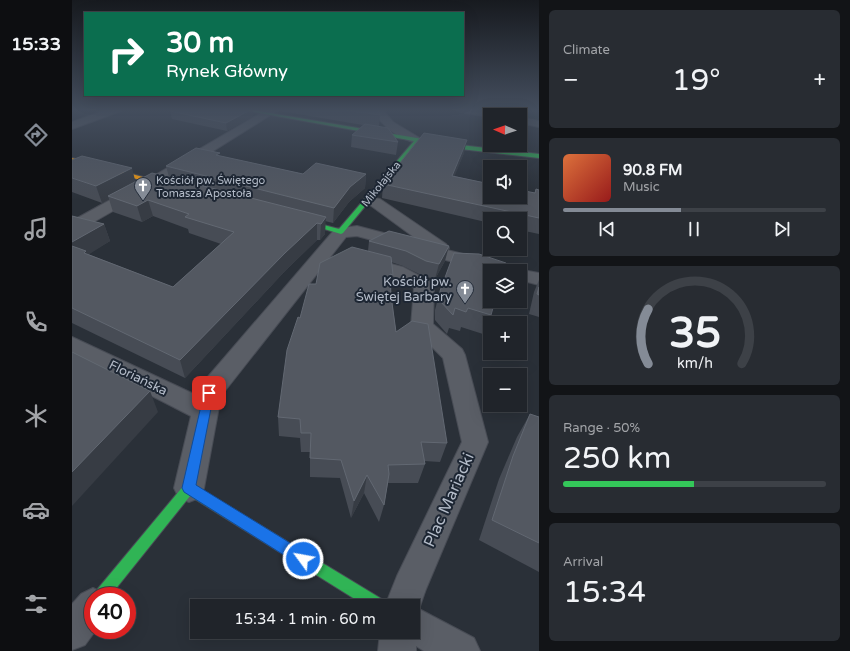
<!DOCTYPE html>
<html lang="en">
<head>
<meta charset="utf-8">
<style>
  body { margin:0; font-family:"Varela Round",sans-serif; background:#282c32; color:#f1f3f6; height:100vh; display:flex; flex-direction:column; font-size:15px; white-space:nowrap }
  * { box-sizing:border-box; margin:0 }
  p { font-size:13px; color:#a2a4a8 }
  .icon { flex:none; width:22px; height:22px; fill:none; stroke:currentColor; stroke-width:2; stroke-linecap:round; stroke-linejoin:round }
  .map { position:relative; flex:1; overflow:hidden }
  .sheet { display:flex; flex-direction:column; gap:10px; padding:10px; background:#121417; width:311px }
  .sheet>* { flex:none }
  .hud { position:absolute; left:12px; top:12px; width:380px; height:84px; border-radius:0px; box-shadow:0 4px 16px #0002,0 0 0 1px #3d4147; background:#0b6e4f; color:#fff; overflow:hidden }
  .needle { width:26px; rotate:272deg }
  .tools { position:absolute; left:411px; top:108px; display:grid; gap:8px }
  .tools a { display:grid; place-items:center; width:44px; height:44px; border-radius:0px; background:#20242a; box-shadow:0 4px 16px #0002,0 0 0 1px #3d4147; font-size:20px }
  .speed { position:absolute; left:12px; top:587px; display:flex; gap:8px; font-size:20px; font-weight:700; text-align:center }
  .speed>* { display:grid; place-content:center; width:52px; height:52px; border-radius:50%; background:#20242a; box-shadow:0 4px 16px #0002,0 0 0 1px #3d4147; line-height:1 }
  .speed .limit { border:6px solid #d22; background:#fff; color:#111 }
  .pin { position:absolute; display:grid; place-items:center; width:34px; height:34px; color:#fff; margin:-17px; border-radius:8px; box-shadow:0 2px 6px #0006 }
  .me { position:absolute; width:44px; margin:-22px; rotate:302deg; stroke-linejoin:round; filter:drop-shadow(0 0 3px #0008) }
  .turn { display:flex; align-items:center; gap:14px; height:84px; padding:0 16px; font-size:18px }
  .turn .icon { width:52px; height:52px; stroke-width:2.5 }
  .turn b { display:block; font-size:28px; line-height:34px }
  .big { font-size:30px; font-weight:600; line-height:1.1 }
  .sheet .widget { flex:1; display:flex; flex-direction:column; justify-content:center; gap:6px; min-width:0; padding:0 14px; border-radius:6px; background:#282c32 }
  .sheet .dial { align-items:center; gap:0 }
  .dial svg { height:104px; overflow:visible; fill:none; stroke:#3d4147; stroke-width:7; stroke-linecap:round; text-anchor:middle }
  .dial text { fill:#f1f3f6; stroke:none }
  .song { display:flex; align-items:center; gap:12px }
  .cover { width:48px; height:48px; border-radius:6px; background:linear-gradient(135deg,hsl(20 70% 55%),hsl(0 70% 35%)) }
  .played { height:4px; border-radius:2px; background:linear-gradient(90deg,#848b96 45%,#3d4147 45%) }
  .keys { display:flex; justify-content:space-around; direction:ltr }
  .heat { display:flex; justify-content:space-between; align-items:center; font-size:22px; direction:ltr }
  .charge { height:6px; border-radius:3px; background:linear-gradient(90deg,#34c759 50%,#3d4147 0) }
  .trip { position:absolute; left:118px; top:599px; width:230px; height:40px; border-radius:0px; background:#20242a; box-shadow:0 4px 16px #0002,0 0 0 1px #3d4147; font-weight:600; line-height:40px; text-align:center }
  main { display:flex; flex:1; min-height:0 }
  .dock { display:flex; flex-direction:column; width:72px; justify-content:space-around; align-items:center; background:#0d0e11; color:#a2a4a8 }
  .dock .icon { width:28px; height:28px }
  .dock .active { color:#848b96 }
  .dock b { font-size:18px; color:#f1f3f6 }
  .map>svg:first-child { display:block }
</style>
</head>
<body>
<main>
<nav class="dock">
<b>15:33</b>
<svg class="icon active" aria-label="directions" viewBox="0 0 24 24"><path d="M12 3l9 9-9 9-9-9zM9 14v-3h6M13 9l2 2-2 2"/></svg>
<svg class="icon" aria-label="music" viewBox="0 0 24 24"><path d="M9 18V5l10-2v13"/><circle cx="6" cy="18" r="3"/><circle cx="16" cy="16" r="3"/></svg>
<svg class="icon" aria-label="phone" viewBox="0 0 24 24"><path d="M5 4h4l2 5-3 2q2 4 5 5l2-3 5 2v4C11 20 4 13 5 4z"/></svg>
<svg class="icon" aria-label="climate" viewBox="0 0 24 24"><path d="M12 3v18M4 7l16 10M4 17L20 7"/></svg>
<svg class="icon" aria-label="car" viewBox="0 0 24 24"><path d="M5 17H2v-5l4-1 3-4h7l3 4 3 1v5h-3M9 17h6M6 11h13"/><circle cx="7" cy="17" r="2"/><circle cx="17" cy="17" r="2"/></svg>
<svg class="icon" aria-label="filters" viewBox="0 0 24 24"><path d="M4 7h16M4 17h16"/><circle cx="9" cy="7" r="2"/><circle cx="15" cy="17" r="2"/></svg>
</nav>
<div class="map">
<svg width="467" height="651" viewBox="0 0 467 651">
  <rect width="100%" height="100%" fill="#2a3038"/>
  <!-- green -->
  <polygon fill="#273a3e" points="432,109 467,109 467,123 448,119 448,115 424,114"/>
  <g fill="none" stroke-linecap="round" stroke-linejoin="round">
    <defs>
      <g id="street">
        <polygon points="36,109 50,109 49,111 0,129 0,122"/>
        <polygon points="196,109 208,109 95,180 6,231 0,233 0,221 85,174"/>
        <path d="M300,109h10l11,13 30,18 -6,3c-19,-4 -35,-17 -45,-34z"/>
        <polygon points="383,109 404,109 426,113 427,115 418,115 418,117 388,112"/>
        <polygon points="448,117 467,121 467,127 448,123"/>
        <polygon points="303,198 308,199 374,244 377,248 375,250 443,267 445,269 467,273 467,285 448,280 448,271 418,272 285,236 274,237 149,396 132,488 127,498 117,502 107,498 102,488 119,416 0,355 0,337 124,395 128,386 263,229 285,226 350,243 298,205 296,202 298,199"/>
        <polygon points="292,257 331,267 359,282 362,286 361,324 390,349 393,355 416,442 354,589 347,609 402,638 408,651 352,651 344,646 344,651 306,651 308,632 341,632 341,606 313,606 325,576 390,442 371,358 339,326 342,288 319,275 286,266 283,262 286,258"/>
        <polygon points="21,588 33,594 34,596 21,596 21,630 24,630 13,645 0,650 0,604 9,594"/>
      </g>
      <g id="fast">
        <polygon points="166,109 174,109 380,144 467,154 467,158 380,148 346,142 271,233 269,234 222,220 225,218 267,229 342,141"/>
        <polygon points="117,482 313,601 316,606 294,606 118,496 38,596 22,596 24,591 113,484"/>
      </g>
      <polygon id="slow" points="0,158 101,185 102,186 99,188 0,162"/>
    </defs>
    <!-- street casing -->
    <use href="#street" stroke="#484c55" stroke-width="2"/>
    <!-- fast casing -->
    <use href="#fast" stroke="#484c55" stroke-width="2"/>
    <!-- slow casing -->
    <use href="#slow" stroke="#484c55" stroke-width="2"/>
    <!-- street -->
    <use href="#street" fill="#5a5e66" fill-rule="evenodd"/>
    <!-- fast -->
    <use href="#fast" fill="#30b455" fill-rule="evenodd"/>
    <!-- slow -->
    <use href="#slow" fill="#ff9f0a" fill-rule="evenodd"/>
  </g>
  <!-- wall -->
  <g fill="#474c55">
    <polygon points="104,109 181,109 181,116 155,131 100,119 98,111"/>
    <polygon points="208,109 305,109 308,115 307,126 326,142 324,155 279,147 280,135 291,125 208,111"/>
    <polygon points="392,153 382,176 462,193 467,190 467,234 448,230 448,219 418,219 418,223 310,198 311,184"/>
    <polygon points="148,156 231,174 294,174 293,188 277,202 261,223 253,221 253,234 248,240 245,240 213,271 113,378 0,323 0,216 32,224 38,241 16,254 101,287 149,244 117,233 116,229 81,216 70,222 41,212 37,199 30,203 0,192 0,160 64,182 97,177 94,166"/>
    <polygon points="317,231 373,261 363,279 351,276 331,266 319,262 321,275 319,290 324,332 375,443 368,462 352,461 353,464 346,483 316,483 312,505 307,522 292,493 279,518 268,478 238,477 238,452 229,452 228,438 207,436 206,417 228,318 244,284 296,251 297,241"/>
    <polygon points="467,280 467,317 457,314 462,292"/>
    <polygon points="368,291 419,315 411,334 389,327 388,331 377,328 375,334 363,320 363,310"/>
    <polygon points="458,414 467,417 467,572 407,540 427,479 445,437"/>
  </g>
  <!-- shaded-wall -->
  <g fill="#373c44">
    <polygon points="180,109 181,109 181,116 155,131 154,123"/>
    <polygon points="395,140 392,153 377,190 380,176"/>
    <polygon points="60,168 64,184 36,196 37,199 30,203 24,186"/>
    <polygon points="294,174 293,188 277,202 261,223 262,208 278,187"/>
    <polygon points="76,200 81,216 70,222 65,206"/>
    <polygon points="254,217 253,234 248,240 249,224"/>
    <polygon points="245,223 245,240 213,271 113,378 108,360 213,253"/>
    <polygon points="32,224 38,241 16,255 0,253 0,242"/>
    <polygon points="377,246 373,261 363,279 367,264"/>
    <polygon points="78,391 86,412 0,506 0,472"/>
    <polygon points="295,475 292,493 279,518 282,501"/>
  </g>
  <!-- building -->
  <g fill="#535861" stroke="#626872">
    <polygon points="104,109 180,109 154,123 98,111"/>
    <polygon points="267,109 305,109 308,115"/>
    <polygon points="293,124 316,128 326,142 280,135"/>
    <polygon points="352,133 395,140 380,176 418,184 418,197 448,197 448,190 463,193 464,189 467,190 467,218 311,184"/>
    <polygon points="124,148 148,153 144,155 231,174 244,163 294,174 278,187 262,208 94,166"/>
    <polygon points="10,156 60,168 24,186 0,178 0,160"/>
    <polygon points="80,173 254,217 249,224 245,223 213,253 108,360 0,308 0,246 14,251 12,253 101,287 162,232 113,217 117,214 76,200 65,206 36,196"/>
    <polygon points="0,216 32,224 0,242"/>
    <polygon points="317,231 377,246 367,264 354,261 334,251 297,241"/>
    <polygon points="280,247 319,257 321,275 318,274 319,296 324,332 340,321 356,324 375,443 349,442 353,464 316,465 317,474 312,505 295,475 282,501 269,460 238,458 239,433 229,433 228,419 206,417 215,350 226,317 228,318 237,284 244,284 248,263"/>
    <polygon points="382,253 407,254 434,263 431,271 418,271 418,301 423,301 419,315 396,308 394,312 383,308 381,315 368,301 368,291"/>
    <polygon points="467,287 467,295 465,294"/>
    <polygon points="0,352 78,391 0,472"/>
    <polygon points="458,414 467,417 467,543 420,520 441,456"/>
  </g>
  <!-- sky -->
  <linearGradient id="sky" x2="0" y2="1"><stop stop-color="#171a1f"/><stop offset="0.55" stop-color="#444e5e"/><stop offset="1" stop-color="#444e5e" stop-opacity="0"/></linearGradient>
  <rect width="467" height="200" fill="url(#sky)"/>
  <!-- route -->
  <polygon fill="#1a73e8" stroke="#114b97" points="137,389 142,393 124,485 236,554 238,559 236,564 231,566 226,564 112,492 110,488 132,393"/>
  <!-- icons -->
  <defs>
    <symbol id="church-pin" viewBox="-11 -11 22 30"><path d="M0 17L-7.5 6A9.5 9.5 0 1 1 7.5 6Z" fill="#848b96" stroke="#1d2633"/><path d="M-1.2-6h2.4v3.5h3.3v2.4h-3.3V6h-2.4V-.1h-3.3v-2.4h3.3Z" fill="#fff"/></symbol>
  </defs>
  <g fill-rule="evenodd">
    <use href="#church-pin" x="61" y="176" width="20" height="27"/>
    <use href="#church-pin" x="383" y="279" width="20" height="27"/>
  </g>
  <g text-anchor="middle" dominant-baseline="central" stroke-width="4" stroke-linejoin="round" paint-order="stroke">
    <!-- far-poi labels -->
    <g font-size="11" fill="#b4bcc9" stroke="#1d2633" text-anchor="start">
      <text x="84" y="180">Kościół pw. Świętego<tspan x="84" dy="13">Tomasza Apostoła</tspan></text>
    </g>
    <!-- far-street labels -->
    <g font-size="11" fill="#b4bcc9" stroke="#1d2633">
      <text transform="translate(309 184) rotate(-51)">Mikołajska</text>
    </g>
    <!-- poi labels -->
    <g font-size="13" fill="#b4bcc9" stroke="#1d2633" text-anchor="end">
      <text x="380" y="282">Kościół pw.<tspan x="380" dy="15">Świętej Barbary</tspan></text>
    </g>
    <!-- street labels -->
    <g font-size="13" fill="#b4bcc9" stroke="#1d2633">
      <text transform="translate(66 378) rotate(26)">Floriańska</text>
    </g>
    <!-- near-street labels -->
    <g font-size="16" fill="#b4bcc9" stroke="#1d2633">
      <text transform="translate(377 500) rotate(-66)">Plac Mariacki</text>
    </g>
  </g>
</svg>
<div class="tools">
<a><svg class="needle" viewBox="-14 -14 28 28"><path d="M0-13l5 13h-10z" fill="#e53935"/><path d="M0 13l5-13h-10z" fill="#a2a4a8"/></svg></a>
<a><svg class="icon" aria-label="sound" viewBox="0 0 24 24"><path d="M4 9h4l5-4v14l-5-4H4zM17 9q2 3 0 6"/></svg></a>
<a><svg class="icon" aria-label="search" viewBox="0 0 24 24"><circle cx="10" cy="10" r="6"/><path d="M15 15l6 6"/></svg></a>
<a><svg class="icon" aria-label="layers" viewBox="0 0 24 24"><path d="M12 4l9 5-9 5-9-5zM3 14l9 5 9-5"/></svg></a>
<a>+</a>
<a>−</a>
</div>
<div class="speed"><div class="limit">40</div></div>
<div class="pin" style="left:137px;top:393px;background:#d93025"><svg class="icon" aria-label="arrive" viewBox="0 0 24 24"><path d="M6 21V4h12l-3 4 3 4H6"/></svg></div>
<svg class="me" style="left:231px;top:559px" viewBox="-20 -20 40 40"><circle r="17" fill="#1a73e8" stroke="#fff" stroke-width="3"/><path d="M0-11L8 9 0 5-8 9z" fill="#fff"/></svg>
<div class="trip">15:34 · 1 min · 60 m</div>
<div class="hud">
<div class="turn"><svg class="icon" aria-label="right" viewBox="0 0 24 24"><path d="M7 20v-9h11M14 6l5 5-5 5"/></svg><div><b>30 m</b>Rynek Główny</div></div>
</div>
</div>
<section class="sheet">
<div class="widget"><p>Climate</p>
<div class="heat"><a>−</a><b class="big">19°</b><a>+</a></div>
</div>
<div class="widget">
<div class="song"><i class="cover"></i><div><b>90.8 FM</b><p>Music</p></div></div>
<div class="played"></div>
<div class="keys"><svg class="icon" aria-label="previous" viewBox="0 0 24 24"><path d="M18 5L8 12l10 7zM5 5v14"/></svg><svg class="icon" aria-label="pause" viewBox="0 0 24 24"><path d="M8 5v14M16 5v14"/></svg><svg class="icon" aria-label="next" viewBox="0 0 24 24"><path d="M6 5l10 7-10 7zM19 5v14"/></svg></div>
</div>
<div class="widget dial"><svg viewBox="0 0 100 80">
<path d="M14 69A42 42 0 1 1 86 69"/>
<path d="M14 69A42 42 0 0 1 14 27" stroke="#848b96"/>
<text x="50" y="56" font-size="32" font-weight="700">35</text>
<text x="50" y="72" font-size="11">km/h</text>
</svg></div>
<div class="widget"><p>Range · 50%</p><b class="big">250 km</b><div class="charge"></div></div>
<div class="widget"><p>Arrival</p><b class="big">15:34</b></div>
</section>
</main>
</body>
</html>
